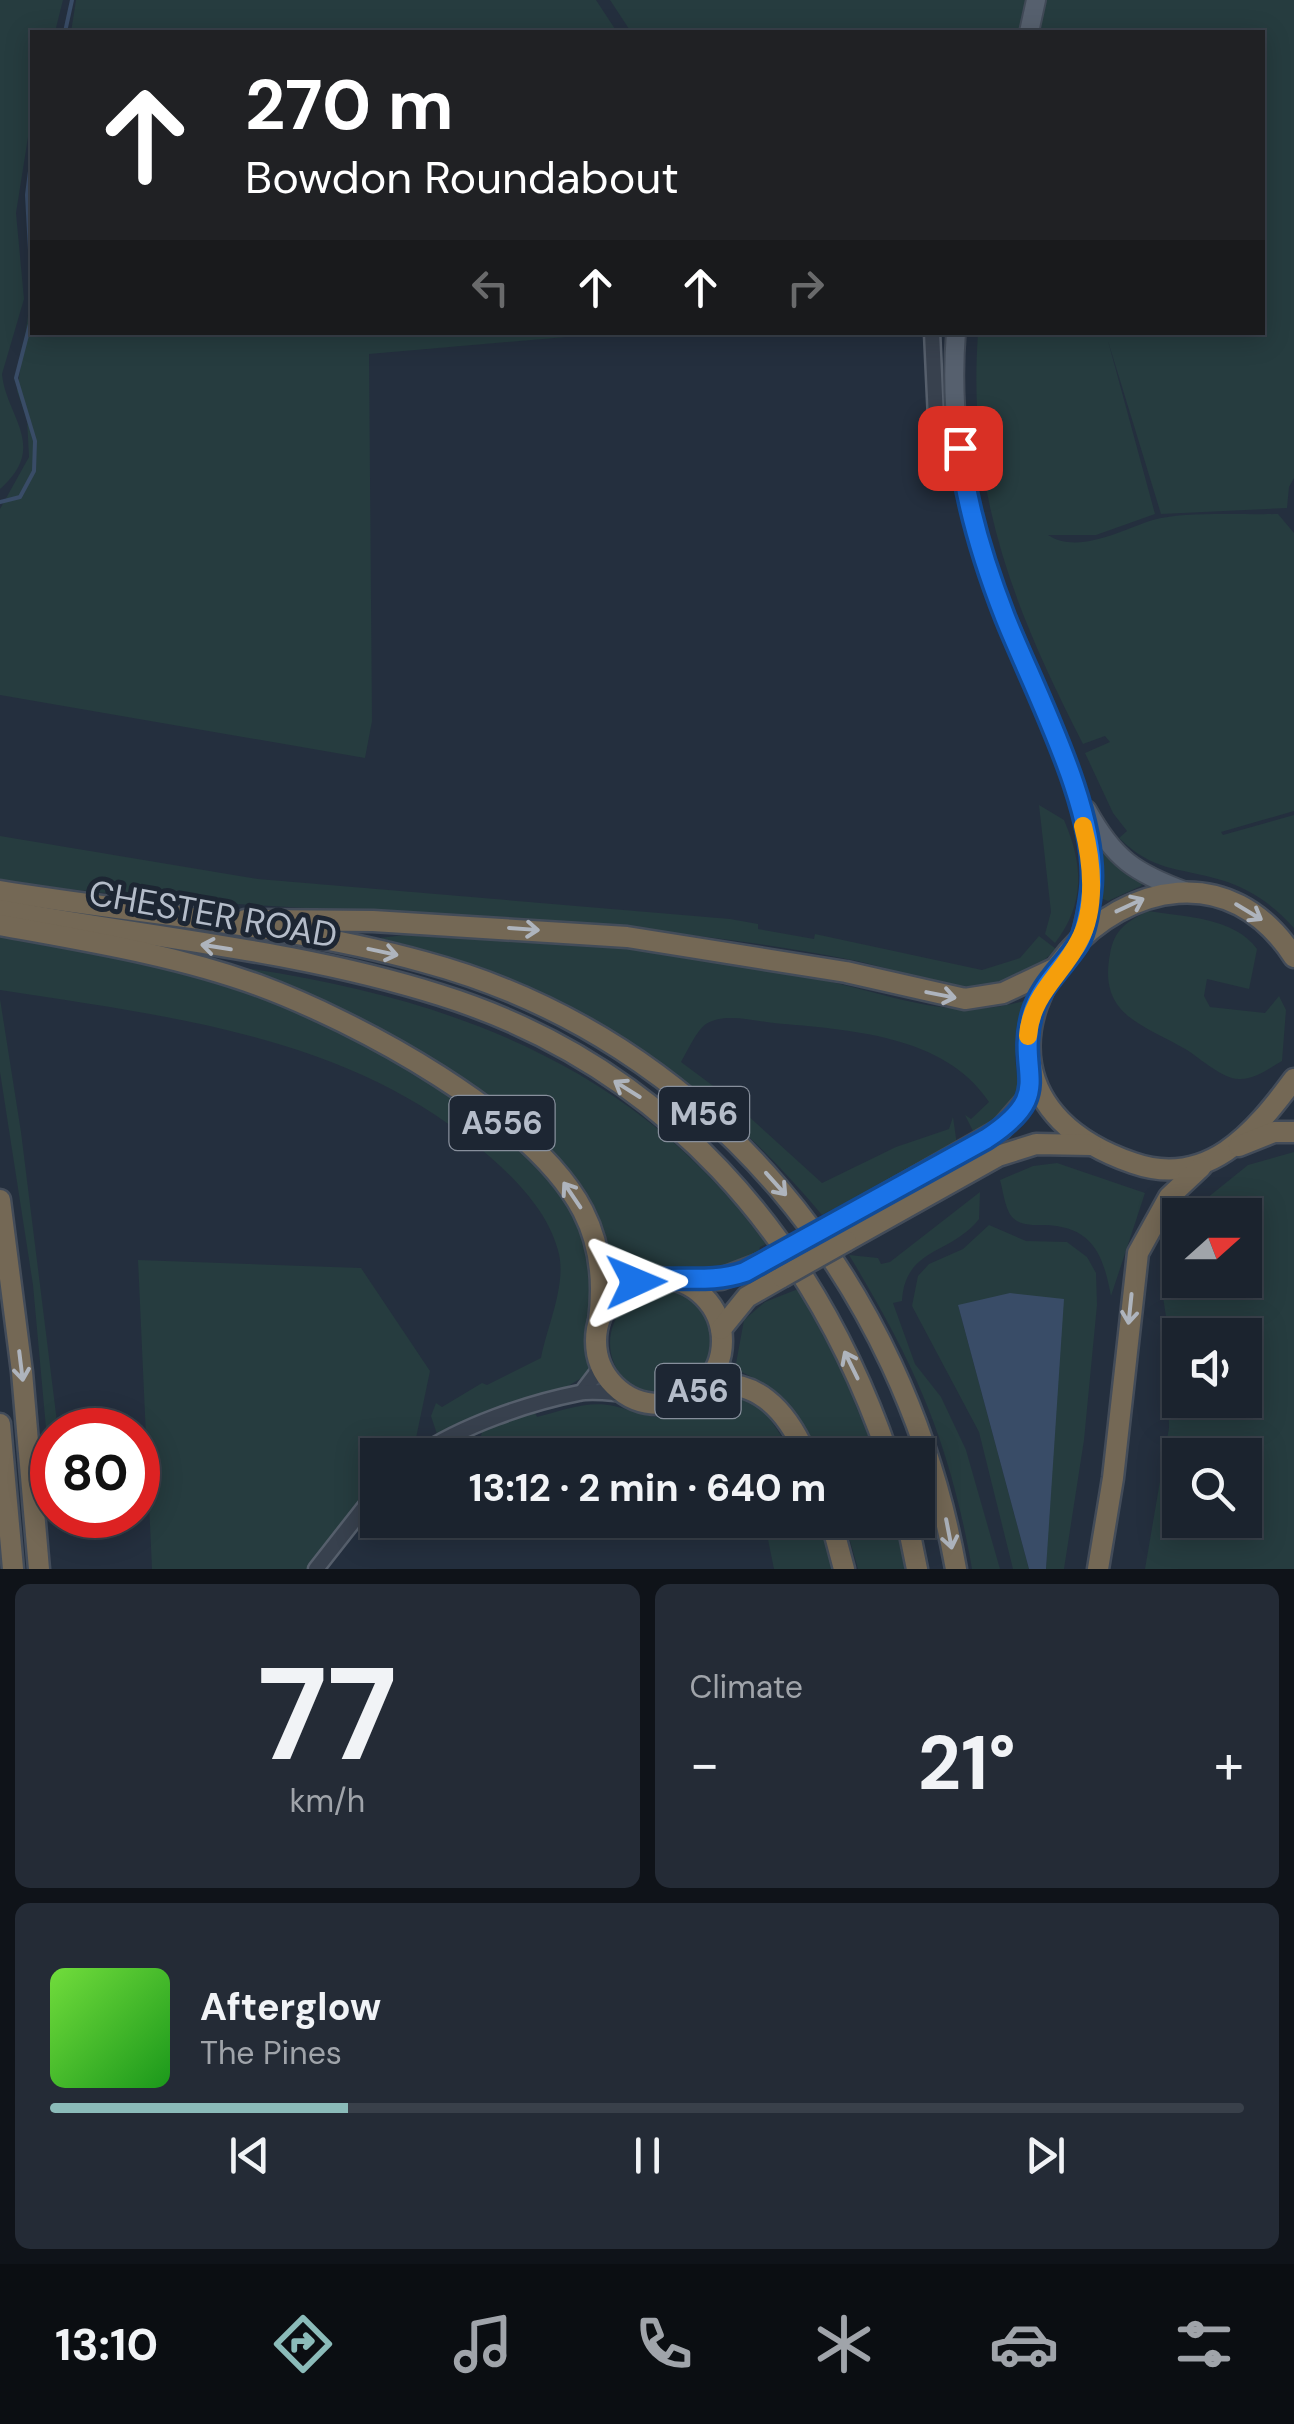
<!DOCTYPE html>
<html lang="en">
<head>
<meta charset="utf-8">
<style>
  body { margin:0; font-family:"DM Sans",sans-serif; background:#242b36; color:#f1f3f6; height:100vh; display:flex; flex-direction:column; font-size:38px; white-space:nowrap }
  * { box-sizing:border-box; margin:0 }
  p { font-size:32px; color:#a0a4aa }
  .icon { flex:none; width:55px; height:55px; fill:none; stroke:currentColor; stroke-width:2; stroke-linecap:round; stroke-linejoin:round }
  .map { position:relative; height:1569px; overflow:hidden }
  .drawer { display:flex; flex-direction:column; gap:15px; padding:15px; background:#0f1319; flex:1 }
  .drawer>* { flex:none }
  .guide { position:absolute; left:30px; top:30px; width:1235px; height:305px; border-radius:0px; box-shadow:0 5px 25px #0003,0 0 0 2px #39404a; background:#202124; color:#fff; overflow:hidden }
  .needle { width:65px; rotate:69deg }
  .tools { position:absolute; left:1162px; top:1198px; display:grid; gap:20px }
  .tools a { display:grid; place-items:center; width:100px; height:100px; border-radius:0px; background:#1b232e; box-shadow:0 5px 25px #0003,0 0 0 2px #39404a; font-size:50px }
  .speed { position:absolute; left:30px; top:1408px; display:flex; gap:20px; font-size:50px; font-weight:700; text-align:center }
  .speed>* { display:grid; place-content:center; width:130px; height:130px; border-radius:50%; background:#1b232e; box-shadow:0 5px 25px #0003,0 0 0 2px #39404a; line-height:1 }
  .speed .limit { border:15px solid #d22; background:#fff; color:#111 }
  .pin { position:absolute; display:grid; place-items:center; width:85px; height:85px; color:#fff; margin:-42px; border-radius:20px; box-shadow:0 5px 15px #0006 }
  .me { position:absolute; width:110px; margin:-55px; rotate:89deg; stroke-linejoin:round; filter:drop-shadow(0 0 8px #0008) }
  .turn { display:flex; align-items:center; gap:35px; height:210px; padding:0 50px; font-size:45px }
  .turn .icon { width:130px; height:130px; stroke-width:2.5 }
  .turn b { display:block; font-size:70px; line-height:85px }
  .lanes { display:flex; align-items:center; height:95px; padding:0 50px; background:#0003; justify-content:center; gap:50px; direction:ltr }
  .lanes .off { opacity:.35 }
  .big { font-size:75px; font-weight:700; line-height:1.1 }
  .drawer .tile { flex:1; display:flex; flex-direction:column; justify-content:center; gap:15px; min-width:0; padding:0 35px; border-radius:15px; background:#242b36 }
  .drawer .dial { align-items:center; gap:0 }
  .dial b { font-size:130px; line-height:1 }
  .song { display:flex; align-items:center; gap:30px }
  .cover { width:120px; height:120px; border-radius:15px; background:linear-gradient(135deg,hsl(100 70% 55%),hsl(120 70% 35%)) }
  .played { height:10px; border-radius:5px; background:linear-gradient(90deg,#8bbbb9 25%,#39404a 25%) }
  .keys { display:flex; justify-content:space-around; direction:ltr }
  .heat { display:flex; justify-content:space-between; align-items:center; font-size:55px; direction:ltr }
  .drawer .tiles { flex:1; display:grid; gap:15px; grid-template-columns:1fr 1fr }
  .tile:last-child { grid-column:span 2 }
  .trip { position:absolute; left:360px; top:1438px; width:575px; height:100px; border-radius:0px; background:#1b232e; box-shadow:0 5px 25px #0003,0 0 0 2px #39404a; font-weight:700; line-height:100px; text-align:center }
  .dock { display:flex; height:160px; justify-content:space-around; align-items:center; background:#0b0e12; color:#a0a4aa }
  .dock .icon { width:70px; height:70px }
  .dock .selected { color:#8bbbb9 }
  .dock b { font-size:45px; color:#f1f3f6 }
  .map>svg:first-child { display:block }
</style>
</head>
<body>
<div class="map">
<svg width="1294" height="1569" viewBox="0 0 1294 1569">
  <rect width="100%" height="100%" fill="#242f3e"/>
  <!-- green -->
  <g fill="#263c3f" fill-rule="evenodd">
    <path d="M0,0h63l-8,32h-23v80l-16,101 8,86 -22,75c4,43 47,72 -2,115z"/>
    <polygon points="76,0 596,0 617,32 71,32"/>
    <polygon points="610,0 1026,0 1020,32 631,32"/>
    <path d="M1045,0h249v478l-5,9 -2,21 -126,6 -53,-173 47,173 -59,21h-48c30,20 76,-6 105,-15 30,-9 91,-5 125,-6l16,19v278l-73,21 2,3 71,-20v113c-21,-23 -43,-39 -73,-48 -44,-13 -67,-8 -102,-42l8,-7 -14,-18 -28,-60 25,-11 -5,-6 -22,8c-71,-139 -116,-253 -105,-411l284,-1v-300h-222z"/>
    <polygon points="32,288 32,332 613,333 369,354 372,721 365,758 0,695 0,509 29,457 27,419 17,391"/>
    <path d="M1039,805l25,15c19,44 22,83 -9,123l-10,-9 6,-22z"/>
    <path d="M0,836l258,43 472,40 28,5v5l56,10 1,-5 167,36 38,-12 19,-22 17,13c-66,67 -126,27 -204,11 -280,-56 -569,-38 -852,-80z"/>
    <polygon points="1099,843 1117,865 1144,882 1141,886 1108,901 1100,898"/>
    <path d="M1148,911c36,6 86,6 109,38l-8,40 -42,-10 -3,17 6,11 55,6 14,-17 7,14 -4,51c-14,8 -26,18 -42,18 -16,1 -39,-20 -53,-29 -44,-26 -89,-34 -77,-96 4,-24 16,-32 38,-43z"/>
    <path d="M414,934c90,2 179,7 268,20 50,7 101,17 150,28 69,16 124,40 195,18l-12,57 4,37 -29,31 -17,6 -8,-16 6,4 18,-17c-45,-68 -141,-72 -215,-79 -20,-2 -50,-11 -68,1 -10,7 -19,28 -25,38l43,32 98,89 74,-36 53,-18 4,-12 4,28 -135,70c-120,-143 -260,-235 -443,-277z"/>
    <path d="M0,935c72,14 145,25 215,47 107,32 286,124 350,217 30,43 28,88 25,138 -1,13 1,25 -2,37l-33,20 -117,43 -7,-21 5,-13 6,4 40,-24 5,2 54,-27c6,-31 25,-72 18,-104 -9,-39 -40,-72 -70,-98 -135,-120 -317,-139 -489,-166z"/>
    <path d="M238,967c211,30 398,98 528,277l-6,3 -3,9c-12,5 -26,12 -39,15 -40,9 -64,-7 -103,18 -3,-38 -12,-76 -36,-107 -32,-42 -77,-67 -120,-95 -74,-48 -137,-91 -223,-117z"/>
    <polygon points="0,999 21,1132 58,1430 52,1430 52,1494 33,1285 0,1072"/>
    <path d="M1294,1152v417h-149l24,-141 -2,-105 -6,-39 4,-27 15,-35v58h65v-65h-59l62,-50zM1180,1335h65v65h-65zM1180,1455h65v65h-65z"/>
    <path d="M1057,1163l88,30 -34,103c-8,-43 -19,-70 -68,-71 -10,0 -23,0 -30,-7 -8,-8 -10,-28 -13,-38l33,-14z"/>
    <path d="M980,1192l-1,27c-28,36 -74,28 -77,82l-9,2 22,61 26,33 25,53 34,119h-28c-22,-127 -57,-205 -123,-314l29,3 3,6 9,-2z"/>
    <polygon points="989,1225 1026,1241 1067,1242 1087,1257 1096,1273 1097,1305 1084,1440 1064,1569 1046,1569 1049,1507 958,1305 1029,1569 1013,1569 979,1432 912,1306 918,1276 929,1264 963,1249"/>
    <polygon points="138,1260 361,1268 430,1371 416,1438 401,1455 378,1455 377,1482 309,1569 152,1569"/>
    <path d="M798,1289l43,80 35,86h-57c-20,-41 -45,-70 -84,-86l9,-49 21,-18z"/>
    <circle cx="663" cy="1343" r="53"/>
    <path d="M744,1396l20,14 30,45 -125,-2 -59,-10 -67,2 -5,6 4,4h-50l-11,-19 2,-9 52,-14 2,4c25,-6 51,-17 77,-11 22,5 38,14 61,11 25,-3 42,-23 68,-17z"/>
    <polygon points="764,1520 819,1520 834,1569 774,1569"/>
    <polygon points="844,1520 895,1520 905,1569 858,1569"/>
  </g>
  <!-- water -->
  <polygon fill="#394c67" points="1010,1293 1064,1299 1046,1569 1029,1569 958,1305"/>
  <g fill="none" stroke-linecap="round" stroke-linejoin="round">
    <!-- stream -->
    <g stroke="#394c67" stroke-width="4">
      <polyline points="65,32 72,0"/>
      <polyline points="32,155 27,195 32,287"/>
      <polyline points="0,502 20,497 34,471 35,441 16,378 32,316"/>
    </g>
    <defs>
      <g id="minor">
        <polyline points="932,332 937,440"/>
        <polyline points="583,1391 602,1366"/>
        <path d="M419,1455c43,-29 109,-52 160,-62 13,-3 32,0 46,1"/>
        <polyline points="316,1569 378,1490"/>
      </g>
      <g id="major">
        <polyline points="1029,32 1036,0"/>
        <path d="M956,332c-7,86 8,173 38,254 30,85 96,198 98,287 0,23 -7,45 -12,67"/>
        <path d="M1087,810c27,49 48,63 100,82"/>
      </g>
      <g id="highway">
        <path d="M0,891c140,23 287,33 424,71 286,77 481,322 532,607"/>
        <path d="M0,910c146,27 298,40 440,85 224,70 373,242 448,460"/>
        <polyline points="245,920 373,921 627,937 846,972 965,999 1003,993 1060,966"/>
        <path d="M0,925c87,16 175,30 258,60 98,36 276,131 325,226 18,35 21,71 16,110"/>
        <path d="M1294,957c-129,-199 -419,117 -161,206 74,26 121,-30 161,-84"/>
        <polyline points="1239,1146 1274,1132 1294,1132"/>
        <polyline points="0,1200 22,1372 39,1569"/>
        <polyline points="834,1224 1001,1129 1028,1098 1031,1073"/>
        <polyline points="846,1241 998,1156 1036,1144 1091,1145"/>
        <circle cx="659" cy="1341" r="63"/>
        <polyline points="679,1280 721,1279 770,1260"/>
        <polyline points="721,1329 747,1297 782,1277"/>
        <path d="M703,1387c52,-13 84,24 103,68"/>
        <polyline points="0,1424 13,1569"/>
        <polyline points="831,1520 844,1569"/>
        <polyline points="907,1520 917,1569"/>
        <polyline points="1098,1569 1113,1478 1138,1253 1169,1197 1201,1167"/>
      </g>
    </defs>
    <!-- minor casing -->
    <use href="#minor" stroke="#565f6c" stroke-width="19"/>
    <!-- major casing -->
    <use href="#major" stroke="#414a57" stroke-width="22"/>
    <!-- highway casing -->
    <use href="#highway" stroke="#434c59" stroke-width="25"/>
    <!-- minor -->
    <use href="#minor" stroke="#38414e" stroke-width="14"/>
    <!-- major -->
    <use href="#major" stroke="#56606e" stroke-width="18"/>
    <!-- highway -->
    <use href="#highway" stroke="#746855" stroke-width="20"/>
    <defs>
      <g id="highway-bridge">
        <polyline points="770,1260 834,1224"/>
        <polyline points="782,1277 846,1241"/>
      </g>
    </defs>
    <!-- highway-bridge casing -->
    <use href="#highway-bridge" stroke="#434c59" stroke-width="25" stroke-linecap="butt"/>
    <!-- highway-bridge -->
    <use href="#highway-bridge" stroke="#746855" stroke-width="20"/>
  </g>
  <!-- one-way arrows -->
  <defs><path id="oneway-shaft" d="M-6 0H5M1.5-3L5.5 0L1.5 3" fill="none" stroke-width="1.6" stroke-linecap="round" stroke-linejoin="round" transform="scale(2.5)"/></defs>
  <g stroke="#aeb4bd">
    <use href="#oneway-shaft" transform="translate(1130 905) rotate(-25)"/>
    <use href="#oneway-shaft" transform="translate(1249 912) rotate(31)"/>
    <use href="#oneway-shaft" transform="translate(524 929) rotate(4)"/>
    <use href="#oneway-shaft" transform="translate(216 947) rotate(-171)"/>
    <use href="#oneway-shaft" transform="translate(383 952) rotate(12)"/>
    <use href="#oneway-shaft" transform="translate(941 995) rotate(11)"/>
    <use href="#oneway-shaft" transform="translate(627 1089) rotate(-148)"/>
    <use href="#oneway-shaft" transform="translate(776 1184) rotate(48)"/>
    <use href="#oneway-shaft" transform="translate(572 1195) rotate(-124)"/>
    <use href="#oneway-shaft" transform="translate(1130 1309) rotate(96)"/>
    <use href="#oneway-shaft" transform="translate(851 1365) rotate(-116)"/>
    <use href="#oneway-shaft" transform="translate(21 1366) rotate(83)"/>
    <use href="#oneway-shaft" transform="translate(949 1534) rotate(79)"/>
  </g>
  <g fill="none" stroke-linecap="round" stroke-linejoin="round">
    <defs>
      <path id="route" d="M636,1282c37,-8 71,3 109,-10l241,-133c72,-47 29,-63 46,-125 8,-28 31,-47 46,-70 8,-13 11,-37 13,-52 10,-77 -57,-202 -86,-275 -21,-54 -39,-111 -45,-169"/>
    </defs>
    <!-- route casing -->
    <use href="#route" stroke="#114b97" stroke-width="25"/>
    <!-- route -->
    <use href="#route" stroke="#1a73e8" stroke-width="18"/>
    <!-- slow -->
    <path stroke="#f59e0b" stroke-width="18" d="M1028,1036c3,-42 34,-61 51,-95 18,-33 13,-80 4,-115"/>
  </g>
  <g text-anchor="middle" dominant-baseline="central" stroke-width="10" stroke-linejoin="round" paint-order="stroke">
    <!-- shield labels -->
    <g fill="#1d2633" stroke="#878f9c" stroke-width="2.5">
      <rect x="659" y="1087" width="90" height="54" rx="8"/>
      <rect x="449.5" y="1096" width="105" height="54" rx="8"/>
      <rect x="655.5" y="1364" width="85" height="54" rx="8"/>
    </g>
    <g font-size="32" font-weight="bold" fill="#b4bcc9">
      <text x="704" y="1114">M56</text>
      <text x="502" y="1123">A556</text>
      <text x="698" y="1391">A56</text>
    </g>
    <!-- street labels -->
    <g font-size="35" fill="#b4bcc9" stroke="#1d2633">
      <text transform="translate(213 914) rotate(10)">CHESTER ROAD</text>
    </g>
  </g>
</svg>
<div class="tools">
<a><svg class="needle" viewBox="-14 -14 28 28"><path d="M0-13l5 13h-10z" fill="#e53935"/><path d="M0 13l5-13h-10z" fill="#a0a4aa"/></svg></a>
<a><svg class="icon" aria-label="sound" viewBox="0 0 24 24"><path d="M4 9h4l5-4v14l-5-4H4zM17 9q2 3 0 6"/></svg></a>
<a><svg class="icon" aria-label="search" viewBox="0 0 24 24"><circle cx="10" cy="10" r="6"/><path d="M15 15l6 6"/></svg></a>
</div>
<div class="speed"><div class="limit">80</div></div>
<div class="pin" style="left:960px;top:448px;background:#d93025"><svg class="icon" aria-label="arrive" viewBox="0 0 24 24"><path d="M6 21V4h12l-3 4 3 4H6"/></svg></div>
<svg class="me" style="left:636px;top:1282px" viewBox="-20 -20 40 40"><path d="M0-17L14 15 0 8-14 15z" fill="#1a73e8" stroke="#fff" stroke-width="4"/></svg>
<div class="trip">13:12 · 2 min · 640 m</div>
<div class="guide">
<div class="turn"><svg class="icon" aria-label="ahead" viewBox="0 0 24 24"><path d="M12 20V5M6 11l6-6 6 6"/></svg><div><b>270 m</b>Bowdon Roundabout</div></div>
<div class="lanes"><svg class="icon off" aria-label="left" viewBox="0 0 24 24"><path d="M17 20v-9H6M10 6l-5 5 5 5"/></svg><svg class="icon" aria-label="ahead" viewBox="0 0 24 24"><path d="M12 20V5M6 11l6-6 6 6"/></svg><svg class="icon" aria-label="ahead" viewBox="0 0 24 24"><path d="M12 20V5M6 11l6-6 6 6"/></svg><svg class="icon off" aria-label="right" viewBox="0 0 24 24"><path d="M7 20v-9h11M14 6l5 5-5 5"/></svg></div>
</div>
</div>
<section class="drawer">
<div class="tiles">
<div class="tile dial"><b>77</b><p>km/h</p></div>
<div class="tile"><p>Climate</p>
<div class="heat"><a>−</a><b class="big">21°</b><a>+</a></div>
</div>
<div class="tile">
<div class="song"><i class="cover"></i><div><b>Afterglow</b><p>The Pines</p></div></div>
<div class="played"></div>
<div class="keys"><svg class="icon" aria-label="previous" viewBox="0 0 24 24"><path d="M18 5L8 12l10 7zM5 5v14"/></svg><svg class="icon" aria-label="pause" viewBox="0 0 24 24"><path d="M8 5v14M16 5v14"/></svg><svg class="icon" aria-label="next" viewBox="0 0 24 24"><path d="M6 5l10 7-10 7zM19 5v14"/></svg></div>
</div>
</div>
</section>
<nav class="dock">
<b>13:10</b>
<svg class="icon selected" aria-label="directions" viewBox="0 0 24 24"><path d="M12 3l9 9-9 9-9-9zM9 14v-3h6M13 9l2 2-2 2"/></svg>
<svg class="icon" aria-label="music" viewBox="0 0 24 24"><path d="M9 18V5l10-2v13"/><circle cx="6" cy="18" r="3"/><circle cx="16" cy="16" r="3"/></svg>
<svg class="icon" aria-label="phone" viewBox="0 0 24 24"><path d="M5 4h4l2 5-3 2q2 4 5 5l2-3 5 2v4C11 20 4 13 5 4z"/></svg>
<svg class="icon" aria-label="climate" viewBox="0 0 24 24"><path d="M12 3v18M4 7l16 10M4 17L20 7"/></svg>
<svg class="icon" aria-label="car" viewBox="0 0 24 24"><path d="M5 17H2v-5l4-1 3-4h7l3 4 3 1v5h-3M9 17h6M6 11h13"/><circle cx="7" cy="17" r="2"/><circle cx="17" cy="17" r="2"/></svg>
<svg class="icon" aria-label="filters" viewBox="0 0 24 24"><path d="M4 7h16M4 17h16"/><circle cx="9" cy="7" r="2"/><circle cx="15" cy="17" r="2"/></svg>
</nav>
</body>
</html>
